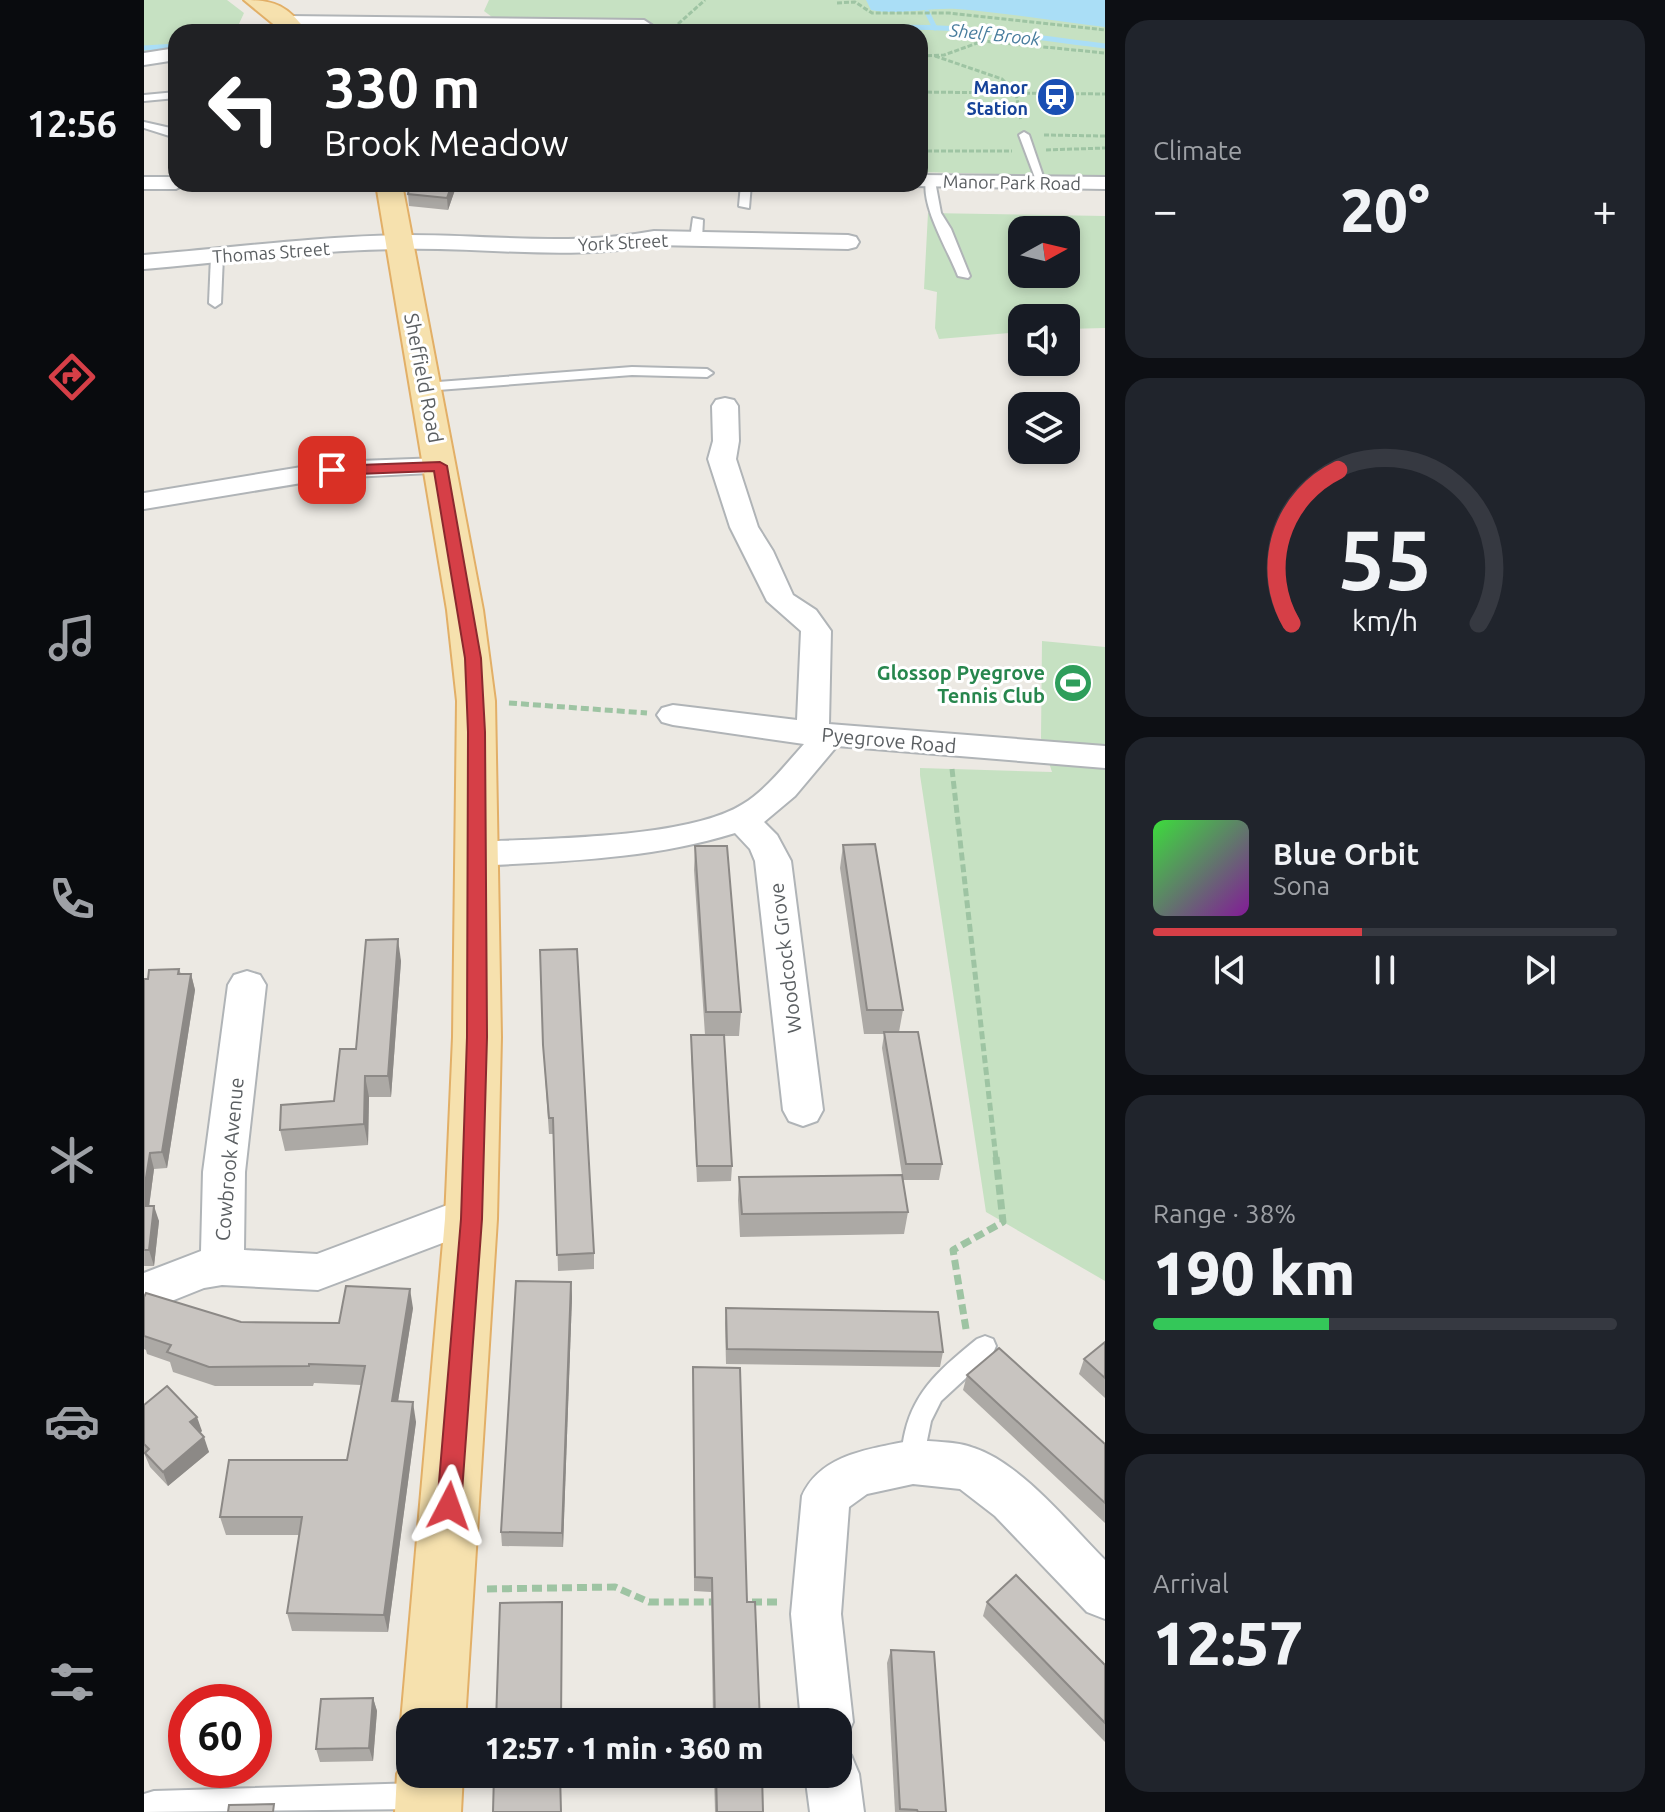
<!DOCTYPE html>
<html lang="en">
<head>
<meta charset="utf-8">
<style>
  body { margin:0; font-family:Ubuntu,sans-serif; background:#20242c; color:#f1f3f6; height:100vh; display:flex; flex-direction:column; font-size:30px; white-space:nowrap }
  * { box-sizing:border-box; margin:0 }
  p { font-size:26px; color:#9ea1a6 }
  .icon { flex:none; width:44px; height:44px; fill:none; stroke:currentColor; stroke-width:2; stroke-linecap:round; stroke-linejoin:round }
  .map { position:relative; flex:1; overflow:hidden }
  .side { display:flex; flex-direction:column; gap:20px; padding:20px; background:#0d0f14; width:560px }
  .side>* { flex:none }
  .guide { position:absolute; left:24px; top:24px; width:760px; height:168px; border-radius:24px; box-shadow:0 4px 12px #0003; background:#202124; color:#fff; overflow:hidden }
  .needle { width:52px; rotate:82deg }
  .buttons { position:absolute; left:864px; top:216px; display:grid; gap:16px }
  .buttons a { display:grid; place-items:center; width:72px; height:72px; border-radius:16px; background:#171b24; box-shadow:0 4px 12px #0003; font-size:40px }
  .speed { position:absolute; left:24px; top:1684px; display:flex; gap:16px; font-size:40px; font-weight:700; text-align:center }
  .speed>* { display:grid; place-content:center; width:104px; height:104px; border-radius:50%; background:#171b24; box-shadow:0 4px 12px #0003; line-height:1 }
  .speed .limit { border:12px solid #d22; background:#fff; color:#111 }
  .pin { position:absolute; display:grid; place-items:center; width:68px; height:68px; color:#fff; margin:-34px; border-radius:16px; box-shadow:0 4px 12px #0006 }
  .me { position:absolute; width:88px; margin:-44px; rotate:4deg; stroke-linejoin:round; filter:drop-shadow(0 0 6px #0008) }
  .turn { display:flex; align-items:center; gap:28px; height:168px; padding:0 24px; font-size:36px }
  .turn .icon { width:104px; height:104px; stroke-width:2.5 }
  .turn b { display:block; font-size:56px; line-height:68px }
  .big { font-size:60px; font-weight:800; line-height:1.1 }
  .side .widget { flex:1; display:flex; flex-direction:column; justify-content:center; gap:12px; min-width:0; padding:0 28px; border-radius:24px; background:#20242c }
  .side .dial { align-items:center; gap:0 }
  .dial svg { height:208px; overflow:visible; fill:none; stroke:#363941; stroke-width:7; stroke-linecap:round; text-anchor:middle }
  .dial text { fill:#f1f3f6; stroke:none }
  .song { display:flex; align-items:center; gap:24px }
  .cover { width:96px; height:96px; border-radius:12px; background:linear-gradient(135deg,hsl(120 70% 55%),hsl(290 70% 35%)) }
  .played { height:8px; border-radius:4px; background:linear-gradient(90deg,#d63f47 45%,#363941 45%) }
  .keys { display:flex; justify-content:space-around; direction:ltr }
  .heat { display:flex; justify-content:space-between; align-items:center; font-size:44px; direction:ltr }
  .charge { height:12px; border-radius:6px; background:linear-gradient(90deg,#34c759 38%,#363941 0) }
  .trip { position:absolute; left:252px; top:1708px; width:456px; height:80px; border-radius:24px; background:#171b24; box-shadow:0 4px 12px #0003; font-weight:800; line-height:80px; text-align:center }
  main { display:flex; flex:1; min-height:0 }
  .tab-bar { display:flex; flex-direction:column; width:144px; justify-content:space-around; align-items:center; background:#090b0e; color:#9ea1a6 }
  .tab-bar .icon { width:56px; height:56px }
  .tab-bar .current { color:#d63f47 }
  .tab-bar b { font-size:36px; color:#f1f3f6 }
  .map>svg:first-child { display:block }
</style>
</head>
<body>
<main>
<nav class="tab-bar">
<b>12:56</b>
<svg class="icon current" aria-label="directions" viewBox="0 0 24 24"><path d="M12 3l9 9-9 9-9-9zM9 14v-3h6M13 9l2 2-2 2"/></svg>
<svg class="icon" aria-label="music" viewBox="0 0 24 24"><path d="M9 18V5l10-2v13"/><circle cx="6" cy="18" r="3"/><circle cx="16" cy="16" r="3"/></svg>
<svg class="icon" aria-label="phone" viewBox="0 0 24 24"><path d="M5 4h4l2 5-3 2q2 4 5 5l2-3 5 2v4C11 20 4 13 5 4z"/></svg>
<svg class="icon" aria-label="climate" viewBox="0 0 24 24"><path d="M12 3v18M4 7l16 10M4 17L20 7"/></svg>
<svg class="icon" aria-label="car" viewBox="0 0 24 24"><path d="M5 17H2v-5l4-1 3-4h7l3 4 3 1v5h-3M9 17h6M6 11h13"/><circle cx="7" cy="17" r="2"/><circle cx="17" cy="17" r="2"/></svg>
<svg class="icon" aria-label="filters" viewBox="0 0 24 24"><path d="M4 7h16M4 17h16"/><circle cx="9" cy="7" r="2"/><circle cx="15" cy="17" r="2"/></svg>
</nav>
<div class="map">
<svg width="961" height="1812" viewBox="0 0 961 1812">
  <rect width="100%" height="100%" fill="#ece9e3"/>
  <!-- green -->
  <g fill="#c6e1c2" fill-rule="evenodd">
    <polygon points="0,0 83,0 100,13 94,26 99,32 32,32 32,50 0,56"/>
    <polygon points="345,0 961,0 961,177 776,172 776,32 368,32 340,11"/>
    <path d="M784,213l177,3v112l-39,1v-11h-44v14l-83,7 -4,-11 2,-36 -13,-3zM878,230h44v44h-44z"/>
    <polygon points="898,641 961,647 961,1281 842,1212 776,775 776,768 908,772 897,738"/>
  </g>
  <!-- water -->
  <path fill="#aadef6" d="M722,0h239v27c-49,-6 -98,-14 -148,-18 -28,-2 -57,7 -86,1z"/>
  <g fill="none" stroke-linecap="round" stroke-linejoin="round">
    <!-- stream -->
    <g stroke="#aadef6" stroke-width="5">
      <polyline points="783,12 791,28"/>
      <path d="M693,32c90,-13 178,3 268,14"/>
      <polyline points="0,48 32,46"/>
    </g>
    <defs>
      <g id="lane">
        <polygon points="32,92 32,98 0,101 0,95"/>
        <polygon points="0,122 31,129 32,138 0,128"/>
        <polygon points="880,132 885,135 902,185 893,183 875,135"/>
        <path d="M782,179l9,2 6,32 10,16 19,47 -2,2 -10,-2c-11,-28 -37,-69 -32,-97z"/>
        <polygon points="597,184 607,184 605,208 595,206"/>
        <polygon points="549,218 559,220 558,239 552,242 546,239"/>
        <polygon points="73,253 79,256 77,303 71,307 65,303 67,256"/>
        <polygon points="488,367 563,369 569,373 563,377 488,375 281,391 275,387 281,383"/>
        <path d="M841,1336l8,3 3,7 -3,7 -52,48 -10,20 -10,49 -8,3 -8,-3c-5,-12 -3,-25 0,-38 10,-43 39,-66 72,-93z"/>
        <polygon points="274,1783 284,1786 287,1796 284,1806 274,1809 0,1812 0,1794 10,1791"/>
      </g>
      <g id="street">
        <polygon points="143,16 500,20 509,26 500,32 481,32 137,26 134,22"/>
        <polygon points="32,48 32,60 0,65 0,53"/>
        <polygon points="776,175 961,177 961,189 768,186 776,184"/>
        <polygon points="0,177 32,177 32,184 42,184 32,189 0,189"/>
        <path d="M510,231l194,4 8,2 3,5 -3,5 -8,2 -194,-4c-85,16 -169,2 -255,4 -85,1 -170,13 -255,20v-14c85,-7 170,-18 255,-20 86,-1 170,12 255,-4z"/>
        <path d="M581,398l9,2 4,6 1,35 -3,18 22,68 15,24 20,44 23,15 15,21 -2,93 276,22v22l-268,-22 -42,50 -31,26 13,13 14,26 32,249 -6,11 -14,5 -14,-5 -6,-11 -28,-249 -5,-12 -15,-16c-83,26 -170,28 -257,33l-12,-4 -5,-8 5,-8 12,-4c67,-4 210,-3 265,-38 24,-15 42,-39 61,-60l-131,-19 -11,-3 -5,-7 5,-7 11,-3 124,15 4,-89 -34,-30 -37,-74 -22,-68 5,-18 -1,-35 4,-6z"/>
        <polygon points="296,458 306,460 310,466 306,472 188,478 0,509 0,493 188,462"/>
        <polygon points="103,971 116,975 122,985 101,1172 100,1250 173,1254 306,1204 327,1201 342,1207 348,1219 342,1231 309,1239 174,1290 78,1285 60,1288 0,1312 0,1273 57,1251 59,1172 84,985 90,975"/>
        <path d="M769,1440c20,2 43,1 61,8 48,16 96,77 131,112v59l-18,-7 -92,-96 -35,-27 -47,-5 -46,10 -18,13 -8,107 12,108 -8,18 -7,4v-22h-37l-10,-108 11,-118c19,-43 70,-47 111,-56z"/>
        <polygon points="694,1750 707,1755 715,1774 720,1812 666,1812 661,1774 694,1774"/>
      </g>
      <g id="primary">
        <path d="M100,0c31,0 44,6 63,32h-24z"/>
        <polygon points="232,184 258,184 339,610 351,701 357,1037 353,1219 321,1722 266,1722 266,1744 257,1722 301,1219 309,1037 313,701 303,610"/>
        <polygon points="266,1750 266,1774 319,1774 317,1812 251,1812 253,1774"/>
      </g>
    </defs>
    <!-- lane casing -->
    <use href="#lane" stroke="#b0b4b7" stroke-width="4"/>
    <!-- street casing -->
    <use href="#street" stroke="#b0b4b7" stroke-width="4"/>
    <!-- primary casing -->
    <use href="#primary" stroke="#e2af67" stroke-width="4"/>
    <!-- path-far2 -->
    <g stroke="#9ec4a3" stroke-width="3" stroke-dasharray="5 2" stroke-linecap="butt">
      <polyline points="693,3 711,2 728,13 805,13 961,30"/>
      <polyline points="534,24 561,0"/>
      <polyline points="776,56 800,55 839,41 961,53"/>
      <polyline points="791,56 858,79 872,93 877,121"/>
      <polyline points="776,92 961,94"/>
      <polyline points="900,135 961,136"/>
      <polyline points="902,150 961,148"/>
      <polyline points="776,151 868,151"/>
    </g>
    <!-- path-far1 -->
    <g stroke="#9ec4a3" stroke-width="5" stroke-dasharray="8 4" stroke-linecap="butt">
      <polyline points="365,703 503,713"/>
      <polyline points="808,769 852,1159"/>
    </g>
    <!-- path -->
    <g stroke="#9ec4a3" stroke-width="7" stroke-dasharray="10 5" stroke-linecap="butt">
      <polyline points="822,1329 809,1250 859,1222 852,1157"/>
      <polyline points="343,1589 471,1587 505,1602 574,1602"/>
      <polyline points="608,1602 634,1602"/>
    </g>
    <!-- lane -->
    <use href="#lane" fill="#fff" fill-rule="evenodd"/>
    <!-- street -->
    <use href="#street" fill="#fff" fill-rule="evenodd"/>
    <!-- primary -->
    <use href="#primary" fill="#f6e1ae" fill-rule="evenodd"/>
  </g>
  <!-- wall -->
  <g fill="#aca9a5">
    <polygon points="266,184 313,184 304,210 265,206 264,194"/>
    <polygon points="699,845 759,1010 755,1032 798,1164 795,1180 759,1180 764,1212 760,1234 596,1237 594,1200 595,1177 758,1175 738,1048 740,1034 720,1034 696,868"/>
    <polygon points="551,846 597,1012 595,1036 580,1036 588,1166 587,1181 553,1182 547,1051 547,1035 561,1035 550,870"/>
    <polygon points="257,961 247,1097 225,1097 224,1145 141,1151 136,1130 190,1101 212,1049"/>
    <polygon points="35,969 37,974 47,974 51,990 23,1168 10,1169 5,1206 15,1221 10,1266 0,1266 0,979"/>
    <polygon points="400,1061 450,1253 450,1269 414,1271 410,1134 405,1134"/>
    <polygon points="427,1282 428,1297 419,1547 358,1546 357,1532"/>
    <polygon points="0,1297 97,1322 195,1323 269,1308 254,1401 272,1422 244,1632 148,1631 143,1613 155,1535 82,1535 76,1517 203,1460 217,1385 170,1383 169,1386 71,1386 29,1372 26,1362 3,1354 2,1350 0,1349"/>
    <polygon points="582,1308 799,1352 796,1367 582,1364 581,1323"/>
    <polygon points="961,1342 961,1398 935,1374 940,1359"/>
    <polygon points="549,1367 603,1602 616,1722 569,1722 567,1592 550,1591"/>
    <polygon points="823,1375 961,1444 961,1523 819,1390"/>
    <polygon points="0,1405 58,1431 56,1433 65,1452 24,1486 6,1467 0,1453"/>
    <polygon points="843,1602 961,1665 961,1742 839,1616"/>
    <polygon points="747,1650 802,1812 751,1812 743,1663"/>
    <polygon points="229,1698 233,1711 229,1761 176,1762 172,1749"/>
    <polygon points="570,1774 618,1774 619,1812 571,1812"/>
  </g>
  <!-- shaded-wall -->
  <g fill="#8c8986">
    <polygon points="308,184 313,184 304,210 303,198"/>
    <polygon points="254,939 257,961 247,1097 244,1076"/>
    <polygon points="47,974 51,990 23,1168 18,1152"/>
    <polygon points="221,1076 225,1097 224,1145 220,1124"/>
    <polygon points="6,1153 10,1169 3,1222 0,1214 0,1190"/>
    <polygon points="10,1206 15,1221 10,1266 5,1250"/>
    <polygon points="427,1282 428,1297 419,1547 418,1533"/>
    <polygon points="266,1289 269,1308 251,1420 248,1401"/>
    <polygon points="269,1402 272,1422 244,1632 240,1615"/>
    <polygon points="53,1417 58,1431 51,1437 46,1422"/>
    <polygon points="60,1437 65,1452 24,1486 19,1472"/>
    <polygon points="418,1602 418,1722 417,1722"/>
    <polygon points="229,1698 233,1711 229,1761 225,1748"/>
  </g>
  <!-- building -->
  <g fill="#c8c4c0" stroke="#8c8986" stroke-width="2">
    <polygon points="266,184 308,184 303,198 264,194"/>
    <polygon points="731,844 759,1010 723,1010 699,845"/>
    <polygon points="551,846 583,846 597,1012 562,1012"/>
    <polygon points="254,939 244,1076 221,1076 220,1124 136,1130 137,1105 190,1101 196,1049 212,1049 222,940"/>
    <polygon points="433,949 450,1253 413,1255 409,1118 405,1118 399,1045 396,950"/>
    <polygon points="35,969 34,974 47,974 18,1152 6,1153 0,1190 0,979 4,979 5,970"/>
    <polygon points="740,1032 774,1032 798,1164 762,1164"/>
    <polygon points="547,1035 580,1035 588,1166 553,1166"/>
    <polygon points="758,1175 764,1212 598,1214 595,1177"/>
    <polygon points="0,1206 10,1206 5,1250 0,1250"/>
    <polygon points="372,1281 427,1282 418,1533 357,1532"/>
    <polygon points="202,1286 266,1289 248,1401 269,1402 240,1615 143,1613 158,1517 76,1517 85,1460 203,1460 221,1366 165,1364 165,1366 65,1367 23,1352 27,1345 0,1336 0,1297 2,1293 97,1322 195,1323"/>
    <polygon points="582,1308 794,1312 799,1352 583,1349"/>
    <polygon points="961,1342 961,1378 940,1359"/>
    <polygon points="855,1348 961,1444 961,1503 823,1375"/>
    <polygon points="549,1367 596,1368 603,1602 611,1602 616,1722 571,1722 568,1578 551,1577"/>
    <polygon points="23,1386 53,1417 46,1422 60,1437 19,1472 1,1453 5,1449 0,1444 0,1405"/>
    <polygon points="872,1575 961,1665 961,1723 843,1602"/>
    <polygon points="418,1602 417,1722 352,1722 356,1603"/>
    <polygon points="747,1650 790,1652 802,1812 774,1812 773,1810 756,1809"/>
    <polygon points="229,1698 225,1748 172,1749 177,1699"/>
    <polygon points="350,1774 416,1774 417,1812 349,1812"/>
    <polygon points="572,1774 618,1774 619,1812 573,1812"/>
    <polygon points="130,1804 129,1812 84,1812 85,1805"/>
  </g>
  <!-- route -->
  <polygon fill="#d63f47" stroke="#8b292e" stroke-width="2" points="296,462 303,466 337,658 341,732 343,1037 338,1219 317,1506 314,1514 305,1518 296,1514 293,1506 317,1219 323,1037 324,732 321,658 290,471 188,475 181,470 188,466"/>
  <!-- icons -->
  <defs>
    <symbol id="station-disc" viewBox="-11 -11 22 22"><circle r="9.5" fill="#1a4fb4" stroke="#fff"/><path d="M-3-6H3Q5-6 5-4V2Q5 4 3 4L4.5 6H3L1.5 4h-3L-3 6H-4.5L-3 4Q-5 4-5 2V-4Q-5-6-3-6ZM-3.5-4v3h7v-3ZM-3.5 1v1.5H-2V1ZM2 1v1.5H3.5V1Z" fill="#fff"/></symbol>
    <symbol id="stadium-disc" viewBox="-11 -11 22 22"><circle r="9.5" fill="#2e9e5b" stroke="#fff"/><path d="M0-5a6.5 5 0 1 0 0 10a6.5 5 0 1 0 0-10ZM-3.5-1.8h7v3.6h-7Z" fill="#fff"/></symbol>
  </defs>
  <g fill-rule="evenodd">
    <use href="#station-disc" x="890" y="75" width="44" height="44"/>
    <use href="#stadium-disc" x="907" y="661" width="44" height="44"/>
  </g>
  <g text-anchor="middle" dominant-baseline="central" stroke-width="6" stroke-linejoin="round" paint-order="stroke">
    <!-- far-water labels -->
    <g font-size="18" font-style="italic" fill="#477c9d" stroke="#fff">
      <text transform="translate(851 34) rotate(6)">Shelf Brook</text>
    </g>
    <!-- far-transit labels -->
    <g font-size="18" font-weight="bold" fill="#164399" stroke="#fff" text-anchor="end">
      <text x="884" y="87">Manor<tspan x="884" dy="21">Station</tspan></text>
    </g>
    <!-- far-street labels -->
    <g font-size="18" fill="#5b5f62" stroke="#fff">
      <text transform="translate(868 182) rotate(1)">Manor Park Road</text>
      <text transform="translate(479 242) rotate(-3)">York Street</text>
      <text transform="translate(127 252) rotate(-4)">Thomas Street</text>
    </g>
    <!-- street labels -->
    <g font-size="20" fill="#5b5f62" stroke="#fff">
      <text transform="translate(280 378) rotate(79)">Sheffield Road</text>
      <text transform="translate(745 740) rotate(5)">Pyegrove Road</text>
      <text transform="translate(641 958) rotate(-97)">Woodcock Grove</text>
      <text transform="translate(85 1159) rotate(-85)">Cowbrook Avenue</text>
    </g>
    <!-- leisure labels -->
    <g font-size="20" font-weight="bold" fill="#27864d" stroke="#fff" text-anchor="end">
      <text x="901" y="672">Glossop Pyegrove<tspan x="901" dy="23">Tennis Club</tspan></text>
    </g>
  </g>
</svg>
<div class="buttons">
<a><svg class="needle" viewBox="-14 -14 28 28"><path d="M0-13l5 13h-10z" fill="#e53935"/><path d="M0 13l5-13h-10z" fill="#9ea1a6"/></svg></a>
<a><svg class="icon" aria-label="sound" viewBox="0 0 24 24"><path d="M4 9h4l5-4v14l-5-4H4zM17 9q2 3 0 6"/></svg></a>
<a><svg class="icon" aria-label="layers" viewBox="0 0 24 24"><path d="M12 4l9 5-9 5-9-5zM3 14l9 5 9-5"/></svg></a>
</div>
<div class="speed"><div class="limit">60</div></div>
<div class="pin" style="left:188px;top:470px;background:#d93025"><svg class="icon" aria-label="arrive" viewBox="0 0 24 24"><path d="M6 21V4h12l-3 4 3 4H6"/></svg></div>
<svg class="me" style="left:305px;top:1506px" viewBox="-20 -20 40 40"><path d="M0-17L14 15 0 8-14 15z" fill="#d63f47" stroke="#fff" stroke-width="4"/></svg>
<div class="trip">12:57 · 1 min · 360 m</div>
<div class="guide">
<div class="turn"><svg class="icon" aria-label="left" viewBox="0 0 24 24"><path d="M17 20v-9H6M10 6l-5 5 5 5"/></svg><div><b>330 m</b>Brook Meadow</div></div>
</div>
</div>
<section class="side">
<div class="widget"><p>Climate</p>
<div class="heat"><a>−</a><b class="big">20°</b><a>+</a></div>
</div>
<div class="widget dial"><svg viewBox="0 0 100 80">
<path d="M14 69A42 42 0 1 1 86 69"/>
<path d="M14 69A42 42 0 0 1 32 10" stroke="#d63f47"/>
<text x="50" y="56" font-size="32" font-weight="700">55</text>
<text x="50" y="72" font-size="11">km/h</text>
</svg></div>
<div class="widget">
<div class="song"><i class="cover"></i><div><b>Blue Orbit</b><p>Sona</p></div></div>
<div class="played"></div>
<div class="keys"><svg class="icon" aria-label="previous" viewBox="0 0 24 24"><path d="M18 5L8 12l10 7zM5 5v14"/></svg><svg class="icon" aria-label="pause" viewBox="0 0 24 24"><path d="M8 5v14M16 5v14"/></svg><svg class="icon" aria-label="next" viewBox="0 0 24 24"><path d="M6 5l10 7-10 7zM19 5v14"/></svg></div>
</div>
<div class="widget"><p>Range · 38%</p><b class="big">190 km</b><div class="charge"></div></div>
<div class="widget"><p>Arrival</p><b class="big">12:57</b></div>
</section>
</main>
</body>
</html>
